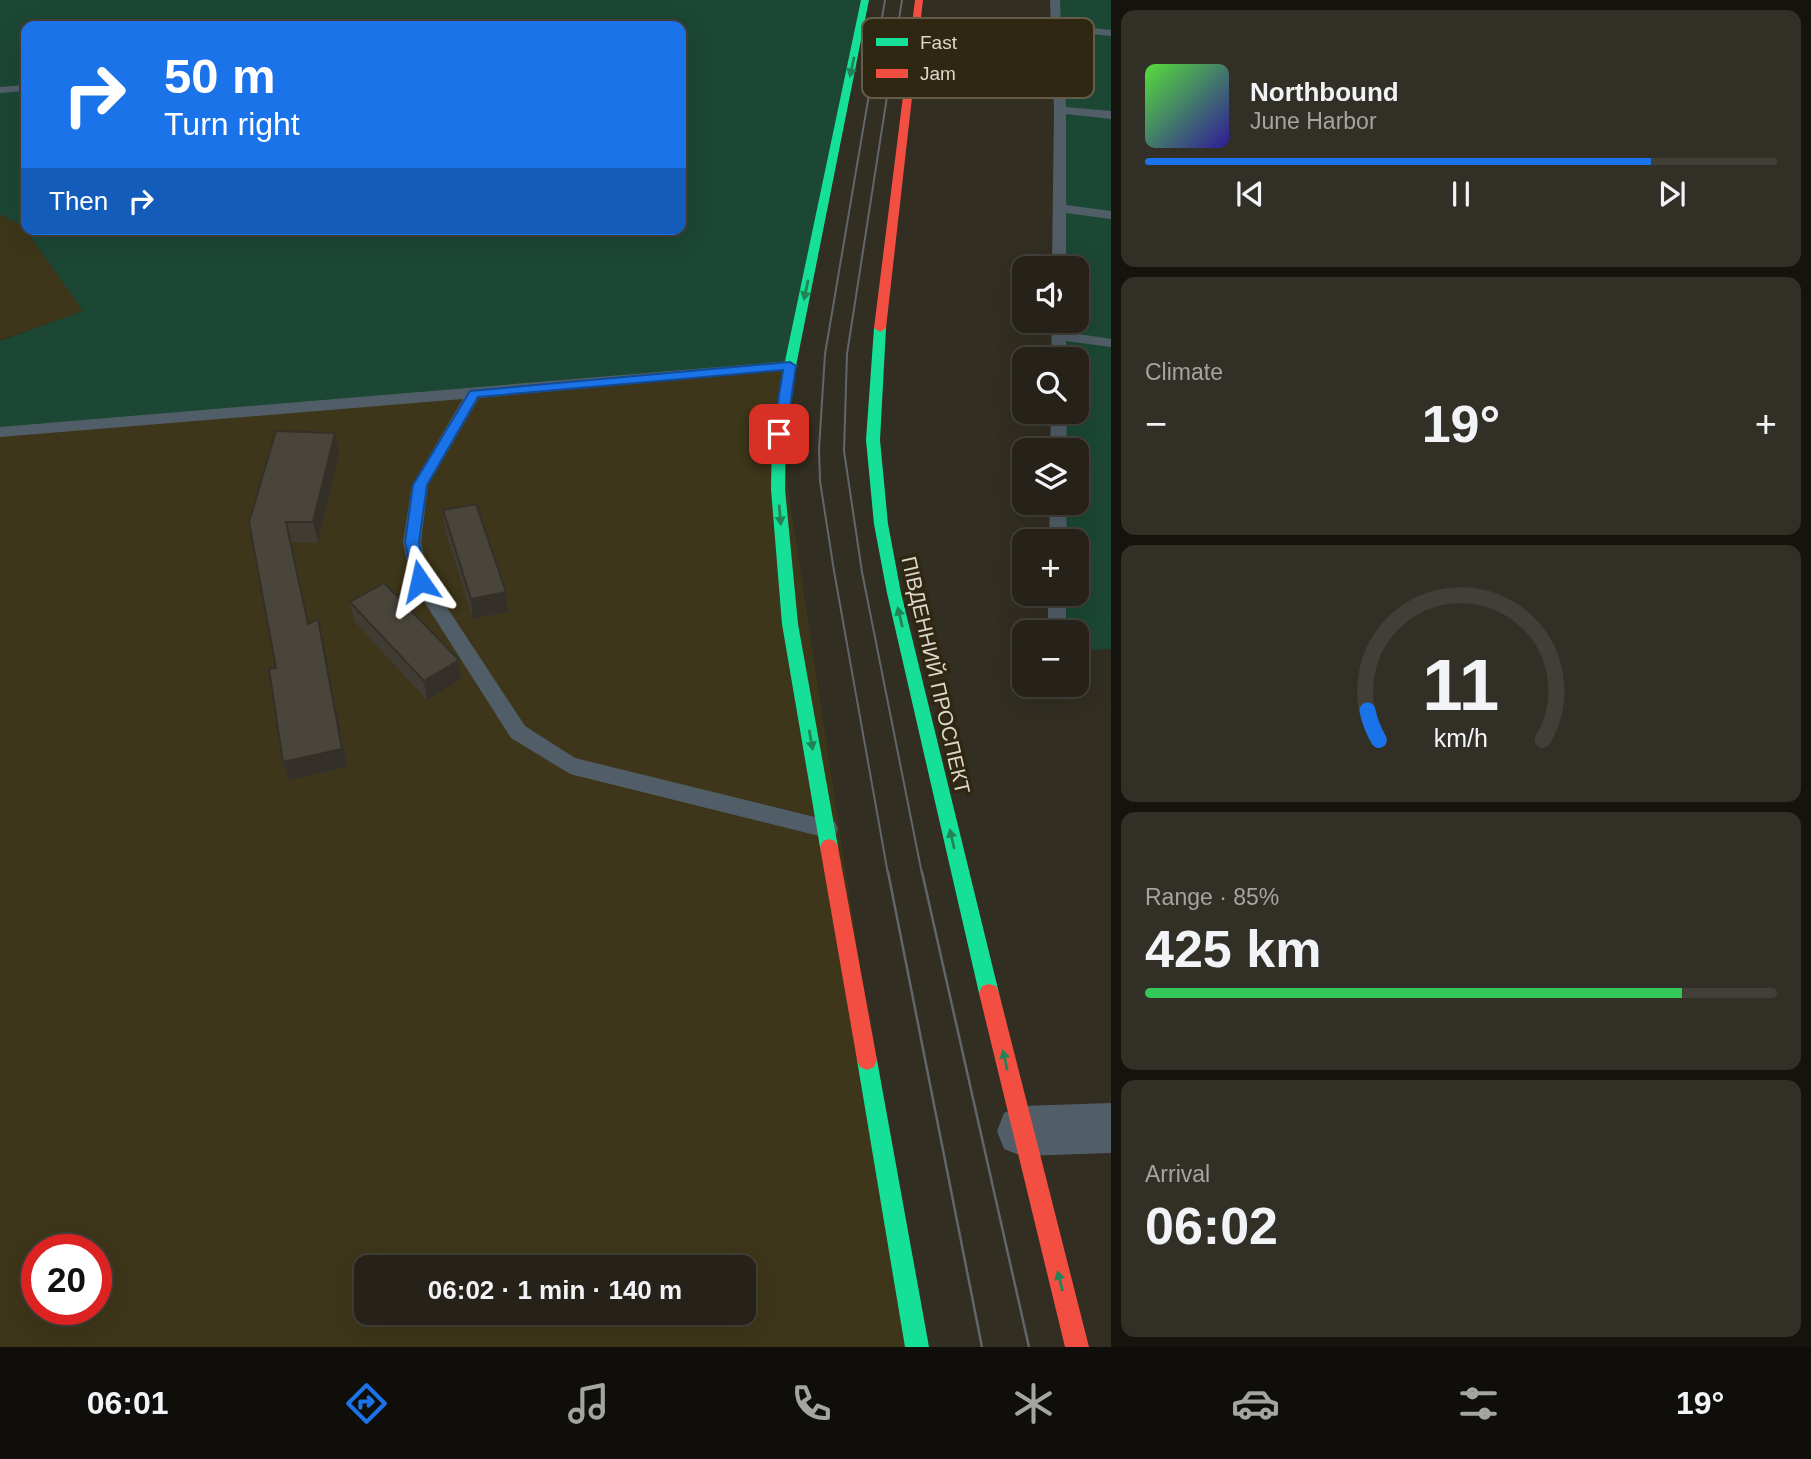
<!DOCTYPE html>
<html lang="en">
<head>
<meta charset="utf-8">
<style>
  body { margin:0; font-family:Arial,sans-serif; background:#322f27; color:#f1f3f6; height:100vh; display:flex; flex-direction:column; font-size:26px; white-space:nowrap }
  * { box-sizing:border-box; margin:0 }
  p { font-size:23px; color:#a4a4a2 }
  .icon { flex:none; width:38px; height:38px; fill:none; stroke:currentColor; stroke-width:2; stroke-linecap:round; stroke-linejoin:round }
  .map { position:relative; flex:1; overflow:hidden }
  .drawer { display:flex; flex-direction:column; gap:10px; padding:10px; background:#15130e; width:700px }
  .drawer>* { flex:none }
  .top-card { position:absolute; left:21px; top:21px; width:665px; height:214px; border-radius:14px; box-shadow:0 7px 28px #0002,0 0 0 2px #423f39; background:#1a73e8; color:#fff; overflow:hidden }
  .fabs { position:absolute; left:1012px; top:256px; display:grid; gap:14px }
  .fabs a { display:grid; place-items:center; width:77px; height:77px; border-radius:14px; background:#26221a; box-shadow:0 7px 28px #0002,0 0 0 2px #423f39; font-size:35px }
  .speed { position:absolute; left:21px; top:1234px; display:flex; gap:14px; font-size:35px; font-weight:700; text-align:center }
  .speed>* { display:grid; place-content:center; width:91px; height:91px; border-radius:50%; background:#26221a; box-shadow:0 7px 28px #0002,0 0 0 2px #423f39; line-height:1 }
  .speed .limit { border:10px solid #d22; background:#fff; color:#111 }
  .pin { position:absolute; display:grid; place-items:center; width:60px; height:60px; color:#fff; margin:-30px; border-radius:14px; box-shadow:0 4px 10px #0006 }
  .me { position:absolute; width:77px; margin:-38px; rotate:349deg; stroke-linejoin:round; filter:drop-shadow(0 0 5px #0008) }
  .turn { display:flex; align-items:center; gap:24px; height:147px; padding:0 28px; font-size:32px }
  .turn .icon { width:91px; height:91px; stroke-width:2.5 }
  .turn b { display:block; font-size:49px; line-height:60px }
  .then { display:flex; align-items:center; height:66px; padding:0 28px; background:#0003; gap:14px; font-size:26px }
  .big { font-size:52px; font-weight:800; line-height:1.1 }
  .drawer .tile { flex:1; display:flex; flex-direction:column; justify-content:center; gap:10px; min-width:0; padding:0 24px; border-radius:14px; background:#322f27 }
  .drawer .dial { align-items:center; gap:0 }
  .dial svg { height:182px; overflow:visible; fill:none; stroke:#423f39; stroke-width:7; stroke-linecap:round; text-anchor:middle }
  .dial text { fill:#f1f3f6; stroke:none }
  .song { display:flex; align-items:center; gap:21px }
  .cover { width:84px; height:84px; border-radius:10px; background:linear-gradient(135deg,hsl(110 70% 55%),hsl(250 70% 35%)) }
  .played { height:7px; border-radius:4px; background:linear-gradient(90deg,#1a73e8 80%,#423f39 80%) }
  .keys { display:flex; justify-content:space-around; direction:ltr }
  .heat { display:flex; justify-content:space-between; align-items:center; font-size:38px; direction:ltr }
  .charge { height:10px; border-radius:5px; background:linear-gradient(90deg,#34c759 85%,#423f39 0) }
  .trip { position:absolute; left:354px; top:1255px; width:402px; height:70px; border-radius:14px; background:#26221a; box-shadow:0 7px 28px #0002,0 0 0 2px #423f39; font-weight:800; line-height:70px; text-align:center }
  .menu { display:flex; height:112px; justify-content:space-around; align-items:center; background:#0f0e0a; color:#a4a4a2 }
  .menu .icon { width:49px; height:49px }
  .menu .selected { color:#1a73e8 }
  .menu b { font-size:32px; color:#f1f3f6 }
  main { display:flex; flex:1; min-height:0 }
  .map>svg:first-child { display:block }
</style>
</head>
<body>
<main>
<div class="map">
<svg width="1111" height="1347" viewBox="0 0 1111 1347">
  <rect width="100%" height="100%" fill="#322e22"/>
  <!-- built -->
  <g fill="#3e361a" fill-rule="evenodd">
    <polygon points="0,214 23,226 83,311 0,340"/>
    <path d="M790,366l-10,68 137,913h-917v-915zM37,1250h59v59h-59zM366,1267h378v45h-378z"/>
  </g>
  <!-- green -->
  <g fill="#1c4734" fill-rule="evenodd">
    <path d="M0,0h865l-75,366 -790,66v-91l83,-30 -60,-85 -23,-12zM26,26h655v203h-655z"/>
    <polygon points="1055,0 1111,0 1111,649 1076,651 1076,632 1060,632 1060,593 1076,593 1076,541 1060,541 1060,502 1076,502 1076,450 1060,450 1059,411 1076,411 1076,359 1059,359 1059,320 1076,320 1076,268 1059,268"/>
  </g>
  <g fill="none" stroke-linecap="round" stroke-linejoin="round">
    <!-- lane -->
    <g fill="#515e68" fill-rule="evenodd">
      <polygon points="1050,0 1060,0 1061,25 1111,30 1111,36 1062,31 1066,107 1111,111 1111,119 1066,114 1066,205 1111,211 1111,219 1066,213 1066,268 1052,268 1054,110"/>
      <polygon points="26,85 26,91 0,93 0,87"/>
      <polygon points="1052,320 1066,320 1066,332 1111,339 1111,347 1066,341 1067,359 1051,359"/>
      <polygon points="790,361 795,363 798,366 795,369 479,398 428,485 421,542 429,580 525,726 575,758 835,822 838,829 835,836 827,838 570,774 511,738 411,581 403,542 412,485 463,399 0,437 0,427"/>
      <polygon points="1051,411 1067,411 1066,450 1050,450"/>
      <polygon points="1050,502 1066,502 1067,541 1049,541"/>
      <rect x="1048" y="593" width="18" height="39"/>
    </g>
    <!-- street -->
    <polygon fill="#515e68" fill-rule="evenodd" points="1111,1103 1111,1153 1022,1156 1004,1149 997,1131 1004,1113 1022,1106"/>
    <!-- fast -->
    <g fill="#16e098" fill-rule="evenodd">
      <polygon points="861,0 869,0 796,366 786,434 785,489 798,624 838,847 835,853 829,855 823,853 820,847 782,624 771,489 772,434 784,366"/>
      <polygon points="880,324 886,328 880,440 888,524 901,593 999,993 996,1000 989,1002 982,1000 979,993 887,593 874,524 866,440 874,328"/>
      <polygon points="867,1050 874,1053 877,1060 929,1347 905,1347 857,1060 860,1053"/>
    </g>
    <!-- jam -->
    <g fill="#f24e42" fill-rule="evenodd">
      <polygon points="915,0 923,0 886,328 880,332 874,328"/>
      <polygon points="829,839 835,841 838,847 877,1060 874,1067 867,1070 860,1067 857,1060 820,847 823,841"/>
      <polygon points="989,984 996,986 999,993 1089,1347 1065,1347 979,993 982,986"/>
    </g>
    <!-- tram-far1 -->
    <g stroke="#606669" stroke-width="2">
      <polyline points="885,0 825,354 819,449 820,481 834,571 888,874"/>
      <polyline points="902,0 847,354 844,451 862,572 922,874"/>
    </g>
    <!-- tram -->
    <g stroke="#606669" stroke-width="2.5">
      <polyline points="888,872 982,1347"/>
      <polyline points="922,872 1029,1347"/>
    </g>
  </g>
  <!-- wall -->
  <g fill="#403b33">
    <polygon points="339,453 318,543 291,542 309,624 318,619 323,639 347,767 289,780 283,762 276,668 249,522"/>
    <polygon points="443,510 506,592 508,612 473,619 445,530"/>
    <polygon points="350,602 459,660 461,679 427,700 354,621"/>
  </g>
  <!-- shaded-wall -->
  <g fill="#343029">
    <polygon points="335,433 339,453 318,543 313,522"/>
    <polygon points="286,522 291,542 313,644 308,624"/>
    <polygon points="506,592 508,612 473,619 471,599"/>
    <polygon points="318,619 323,639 347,767 289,780 283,762"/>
    <polygon points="459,660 461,679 427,700 424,681"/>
  </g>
  <!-- building -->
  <g fill="#4a453b" stroke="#343029" stroke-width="2">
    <polygon points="276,431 335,433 313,522 286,522 308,624 318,619 342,749 283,762 269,669 276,668 249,522"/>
    <polygon points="476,504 506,592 471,599 443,510"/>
    <polygon points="384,583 459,660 424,681 350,602"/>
  </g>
  <!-- one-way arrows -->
  <defs><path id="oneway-solid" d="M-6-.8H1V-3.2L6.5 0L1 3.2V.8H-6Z" transform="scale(1.75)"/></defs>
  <g fill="#228454">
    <use href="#oneway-solid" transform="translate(852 67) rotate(102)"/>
    <use href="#oneway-solid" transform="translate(806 290) rotate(102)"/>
    <use href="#oneway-solid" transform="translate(780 515) rotate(85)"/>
    <use href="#oneway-solid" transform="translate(900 617) rotate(-103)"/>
    <use href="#oneway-solid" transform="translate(811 740) rotate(80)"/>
    <use href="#oneway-solid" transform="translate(952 839) rotate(-103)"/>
    <use href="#oneway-solid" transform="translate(1005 1060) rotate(-103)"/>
    <use href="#oneway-solid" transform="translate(1060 1281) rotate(-104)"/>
  </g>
  <!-- route -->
  <polygon fill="#1a73e8" stroke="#114b97" stroke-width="2" points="790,362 796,366 786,434 779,438 773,434 783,370 478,397 427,485 419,542 427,581 425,585 414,585 405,542 413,485 470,391"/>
  <g text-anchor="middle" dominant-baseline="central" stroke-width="7" stroke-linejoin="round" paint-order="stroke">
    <!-- street labels -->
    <g font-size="21" fill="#dcd7ca" stroke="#2f2711">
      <text transform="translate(936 675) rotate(77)">ПІВДЕННИЙ ПРОСПЕКТ</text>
    </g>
  </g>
  <!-- legend -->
  <rect x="862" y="18" width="232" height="80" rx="10" fill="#2f2711" stroke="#635c48" stroke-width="2"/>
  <rect x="876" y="38" width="32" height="8" fill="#16e098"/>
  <rect x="876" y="69" width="32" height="9" fill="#f24e42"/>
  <g font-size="19" fill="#dcd7ca">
    <text x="920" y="49">Fast</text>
    <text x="920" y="80">Jam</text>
  </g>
</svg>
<div class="fabs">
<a><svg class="icon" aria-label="sound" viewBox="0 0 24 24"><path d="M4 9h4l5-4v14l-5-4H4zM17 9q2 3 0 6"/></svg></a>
<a><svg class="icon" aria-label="search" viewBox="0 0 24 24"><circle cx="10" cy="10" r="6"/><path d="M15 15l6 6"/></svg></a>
<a><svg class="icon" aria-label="layers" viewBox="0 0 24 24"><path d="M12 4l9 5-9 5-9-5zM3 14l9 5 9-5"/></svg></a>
<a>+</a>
<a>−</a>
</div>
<div class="speed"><div class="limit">20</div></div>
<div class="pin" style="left:779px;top:434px;background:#d93025"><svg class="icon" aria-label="arrive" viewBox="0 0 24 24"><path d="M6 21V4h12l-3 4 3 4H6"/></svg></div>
<svg class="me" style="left:420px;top:581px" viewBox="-20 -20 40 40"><path d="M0-17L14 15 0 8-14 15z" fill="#1a73e8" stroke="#fff" stroke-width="4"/></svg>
<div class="trip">06:02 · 1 min · 140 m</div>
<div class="top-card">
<div class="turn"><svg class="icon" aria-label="right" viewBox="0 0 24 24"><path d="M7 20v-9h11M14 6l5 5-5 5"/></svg><div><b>50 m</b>Turn right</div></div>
<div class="then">Then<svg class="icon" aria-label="right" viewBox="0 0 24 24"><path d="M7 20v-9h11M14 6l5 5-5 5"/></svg></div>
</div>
</div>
<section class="drawer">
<div class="tile">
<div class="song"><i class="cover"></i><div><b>Northbound</b><p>June Harbor</p></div></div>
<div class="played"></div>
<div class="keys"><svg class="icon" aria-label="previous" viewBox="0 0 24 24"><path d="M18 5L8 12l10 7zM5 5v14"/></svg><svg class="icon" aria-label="pause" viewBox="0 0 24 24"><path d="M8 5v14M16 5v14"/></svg><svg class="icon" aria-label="next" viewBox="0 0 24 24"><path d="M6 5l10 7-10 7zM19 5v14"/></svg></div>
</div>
<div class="tile"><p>Climate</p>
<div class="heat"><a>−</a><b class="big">19°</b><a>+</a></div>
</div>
<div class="tile dial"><svg viewBox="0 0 100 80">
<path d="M14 69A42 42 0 1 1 86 69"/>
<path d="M14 69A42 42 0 0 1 9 56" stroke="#1a73e8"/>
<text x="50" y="56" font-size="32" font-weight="700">11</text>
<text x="50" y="72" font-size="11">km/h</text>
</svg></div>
<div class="tile"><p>Range · 85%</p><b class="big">425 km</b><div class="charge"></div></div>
<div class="tile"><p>Arrival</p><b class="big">06:02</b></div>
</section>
</main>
<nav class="menu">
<b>06:01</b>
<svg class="icon selected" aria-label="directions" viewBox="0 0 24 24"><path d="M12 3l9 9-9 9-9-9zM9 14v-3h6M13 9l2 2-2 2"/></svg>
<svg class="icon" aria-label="music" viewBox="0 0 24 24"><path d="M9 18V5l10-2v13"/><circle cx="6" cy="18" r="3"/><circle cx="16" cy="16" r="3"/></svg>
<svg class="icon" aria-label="phone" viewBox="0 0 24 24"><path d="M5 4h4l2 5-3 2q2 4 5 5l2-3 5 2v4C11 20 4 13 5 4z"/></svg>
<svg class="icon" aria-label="climate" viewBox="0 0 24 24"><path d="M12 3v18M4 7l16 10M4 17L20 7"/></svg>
<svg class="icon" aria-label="car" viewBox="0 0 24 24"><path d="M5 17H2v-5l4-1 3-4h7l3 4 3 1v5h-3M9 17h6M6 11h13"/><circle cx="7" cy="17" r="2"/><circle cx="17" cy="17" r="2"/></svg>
<svg class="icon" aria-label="filters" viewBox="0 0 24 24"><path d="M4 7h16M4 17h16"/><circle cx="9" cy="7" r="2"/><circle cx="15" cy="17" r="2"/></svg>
<b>19°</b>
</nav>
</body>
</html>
